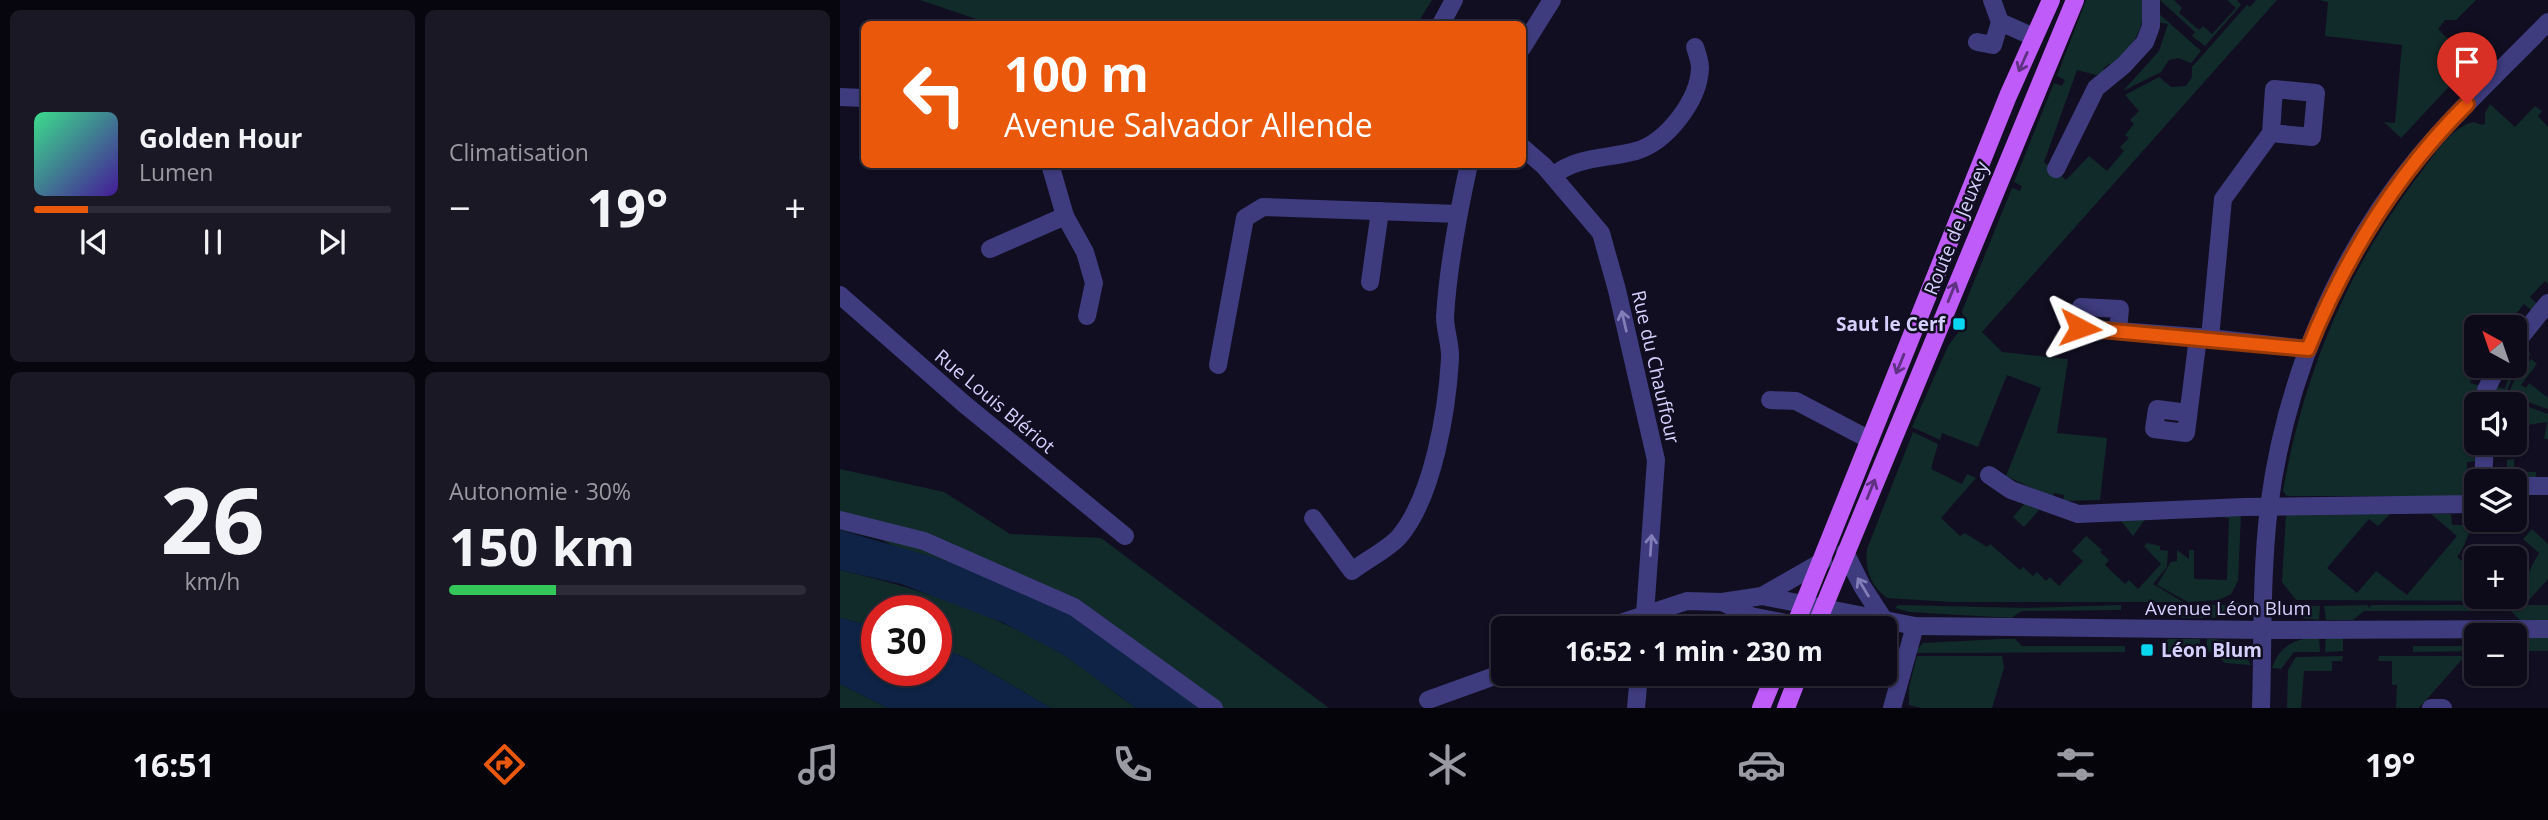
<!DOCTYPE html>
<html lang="fr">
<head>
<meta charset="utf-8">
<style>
  body { margin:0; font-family:"Open Sans",sans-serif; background:#1b1826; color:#f1f3f6; height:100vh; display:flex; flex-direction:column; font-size:26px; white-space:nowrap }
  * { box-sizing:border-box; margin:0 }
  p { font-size:23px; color:#9a9aa2 }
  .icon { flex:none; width:38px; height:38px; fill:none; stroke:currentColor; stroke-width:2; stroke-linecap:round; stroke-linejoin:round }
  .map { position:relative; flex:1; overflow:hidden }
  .drawer { display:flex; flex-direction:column; gap:10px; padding:10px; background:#07060e; width:840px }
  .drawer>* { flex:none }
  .hud { position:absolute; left:21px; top:21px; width:665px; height:147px; border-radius:10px; box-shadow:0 2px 5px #0004,0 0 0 2px #2d2b38; background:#ea580c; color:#fff; overflow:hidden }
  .needle { width:46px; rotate:320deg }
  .tools { position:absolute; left:1624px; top:315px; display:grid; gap:14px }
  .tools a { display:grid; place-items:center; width:63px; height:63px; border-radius:10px; background:#0d0a19; box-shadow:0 2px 5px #0004,0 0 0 2px #2d2b38; font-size:35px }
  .speed { position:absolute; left:21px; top:595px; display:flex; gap:14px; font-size:35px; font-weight:700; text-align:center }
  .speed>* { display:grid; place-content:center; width:91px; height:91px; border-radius:50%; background:#0d0a19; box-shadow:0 2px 5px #0004,0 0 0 2px #2d2b38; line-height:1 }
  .speed .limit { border:10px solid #d22; background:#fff; color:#111 }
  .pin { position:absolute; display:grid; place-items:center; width:60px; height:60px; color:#fff; margin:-72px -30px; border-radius:50% 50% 50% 0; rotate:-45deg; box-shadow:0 0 7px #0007 }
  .pin .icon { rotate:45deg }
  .me { position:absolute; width:77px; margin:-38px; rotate:94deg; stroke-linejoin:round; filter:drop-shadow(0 0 5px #0008) }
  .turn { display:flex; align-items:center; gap:24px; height:147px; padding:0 28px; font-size:32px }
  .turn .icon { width:91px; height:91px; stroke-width:2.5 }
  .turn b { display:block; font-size:49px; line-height:60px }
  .big { font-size:52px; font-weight:700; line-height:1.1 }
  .drawer .tile { flex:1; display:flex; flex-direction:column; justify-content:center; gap:10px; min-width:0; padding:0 24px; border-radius:10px; background:#1b1826 }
  .drawer .dial { align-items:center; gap:0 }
  .dial b { font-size:91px; line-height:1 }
  .song { display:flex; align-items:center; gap:21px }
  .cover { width:84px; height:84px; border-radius:10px; background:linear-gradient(135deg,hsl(150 70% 55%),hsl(260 70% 35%)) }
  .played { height:7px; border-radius:4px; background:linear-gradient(90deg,#ea580c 15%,#2d2b38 15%) }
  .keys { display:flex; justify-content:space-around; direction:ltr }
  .heat { display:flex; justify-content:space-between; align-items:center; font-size:38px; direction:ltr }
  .charge { height:10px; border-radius:5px; background:linear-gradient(90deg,#34c759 30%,#2d2b38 0) }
  .drawer .tiles { flex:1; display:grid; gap:10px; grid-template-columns:repeat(2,1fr) }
  .trip { position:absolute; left:651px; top:616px; width:406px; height:70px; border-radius:10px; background:#0d0a19; box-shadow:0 2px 5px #0004,0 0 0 2px #2d2b38; font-weight:700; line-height:70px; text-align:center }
  .menu { display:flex; height:112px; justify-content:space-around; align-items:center; background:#05040a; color:#9a9aa2 }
  .menu .icon { width:49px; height:49px }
  .menu .selected { color:#ea580c }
  .menu b { font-size:32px; color:#f1f3f6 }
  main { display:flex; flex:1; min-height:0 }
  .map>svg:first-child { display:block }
</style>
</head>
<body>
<main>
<section class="drawer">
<div class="tiles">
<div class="tile">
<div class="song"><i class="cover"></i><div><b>Golden Hour</b><p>Lumen</p></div></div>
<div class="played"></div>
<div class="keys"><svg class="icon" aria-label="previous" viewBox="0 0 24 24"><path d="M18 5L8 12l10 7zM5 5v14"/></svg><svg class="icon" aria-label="pause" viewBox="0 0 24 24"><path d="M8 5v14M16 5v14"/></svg><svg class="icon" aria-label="next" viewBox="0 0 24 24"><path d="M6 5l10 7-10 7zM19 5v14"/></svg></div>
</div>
<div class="tile"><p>Climatisation</p>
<div class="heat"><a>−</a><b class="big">19°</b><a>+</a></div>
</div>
<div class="tile dial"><b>26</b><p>km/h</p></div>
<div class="tile"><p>Autonomie · 30%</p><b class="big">150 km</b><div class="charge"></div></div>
</div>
</section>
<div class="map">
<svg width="1708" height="708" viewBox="0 0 1708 708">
  <rect width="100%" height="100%" fill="#110e21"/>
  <!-- green -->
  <g fill="#112b2a">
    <polygon points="80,0 592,0 577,24 151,24"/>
    <path d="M1246,0h58c-1,35 -9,41 -32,66l-3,-2 -6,5 3,4 -10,2 -19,-5 -33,92 22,18 23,-24 18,15 17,-20 -4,-4 9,-9 -4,-3 9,-11 -4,-4 9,-9 -14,-16 34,-18 12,10 15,-1 6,-9v-10l55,-62 3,2 6,-7h21l-295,332 20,20 66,7 -11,74 50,5 -7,62 -37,1 1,-6 -10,-2 -1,5 -47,-22 35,-88 -34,-13 -29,72 -36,-14 -2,7 -28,-13 36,-81 17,-23 -3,-12 50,-123 8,3 2,-5 -8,-4 40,-99 8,3 3,-6 -8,-4z"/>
    <polygon points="1320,0 1334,0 1342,8 1339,13 1359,30 1363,26 1372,34 1396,8 1387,0 1397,0 1401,5 1365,46 1352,36 1355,32"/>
    <polygon points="1479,0 1636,0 1616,20 1605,20 1598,29 1618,49 1613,54 1620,62 1629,55 1634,60 1561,138 1544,122 1555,123 1562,45 1485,36 1488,2"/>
    <polygon points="1318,13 1361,51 1351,63 1338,58 1329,60 1321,72 1283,91 1319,51 1328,24 1316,22"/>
    <path d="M1650,104l25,23 20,-21 7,5 -4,5 10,11v157l-3,-3 -15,16 7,7 -5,7 -8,-7 -14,17 8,7 -3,2v-3h-39l1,39 -7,17 11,3 -2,10 -11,-2 -1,23 9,1v3h-9v22h11v4l-9,2v6l9,3 -1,3 -10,1v21l8,1v6l-8,6h-180l-4,-5c21,-119 65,-224 139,-320 12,-16 29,-42 48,-48 8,-3 7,3 15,1v-11z"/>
    <polygon points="1683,347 1691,354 1673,376 1665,395 1653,390 1654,386 1665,389 1668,380 1659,374 1661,370 1671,376 1673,372 1666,366 1675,370 1686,356 1680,351"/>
    <polygon points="1691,359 1697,364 1681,385 1686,388 1689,383 1708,398 1708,409 1668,395 1675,379"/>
    <polygon points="1670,400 1708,414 1708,439 1704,439 1707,422 1680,426 1679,420 1675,419 1675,404 1667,404"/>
    <path d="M1073,432l25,12 -7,25 31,15 5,-10 9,4 -35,40 19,18 5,-3 22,14 3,-3 30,26 3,-3 10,9 4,-4 9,9 4,-4 9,9 24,-25 -11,-10 14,-15 16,14 -2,2 9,8 -4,5 20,19 4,-4 9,9 23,-25 -17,-18 3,-3 13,3v4l8,1 -1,16 -14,17 30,18h-232l-63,-4c-18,-11 -23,-30 -21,-49z"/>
    <polygon points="1674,459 1674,472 1696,472 1696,478 1667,478 1667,460"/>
    <polygon points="0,469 104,492 170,534 261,538 489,708 359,708 42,540 0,530"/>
    <polygon points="1186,502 1199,510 1184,527 1173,517"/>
    <polygon points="1401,514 1398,581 1391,594 1379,600 1348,602 1317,585 1331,562 1337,561 1337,550 1349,559 1349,550 1354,550 1354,579 1387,580 1389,518 1379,517"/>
    <path d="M1446,514h104l-12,12 -9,-7 -42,49 30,25 19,-22 31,24 50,-59 -26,-22h20l1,11h16l1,-11h7l1,6c-11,13 -9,23 -20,37l16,13 3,-4v31h39v-4l14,-15 -2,-3 12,-22 -16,-14 9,-10 16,15v35l-20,22 -232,-1 -14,-18z"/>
    <polygon points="1277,516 1306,518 1293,536"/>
    <path d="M0,570c77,18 154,43 222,84 26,16 50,37 74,54h-85l-87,-51 -28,-10v-36h-59v16l-37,-9z"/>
    <polygon points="1390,603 1409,603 1396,614 1372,618 1372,605 1385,605 1388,613"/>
    <polygon points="1058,605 1188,608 1281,605 1281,610 1182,611 1171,618 1070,612 1055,608"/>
    <polygon points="1363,605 1363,618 1343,618 1314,610 1314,606"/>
    <polygon points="1443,605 1480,606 1479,620 1463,618"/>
    <polygon points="1528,605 1529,609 1531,605 1653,605 1653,608 1657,605 1708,605 1708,620 1680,620 1671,611 1524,611 1513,620 1486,620 1484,606"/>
    <polygon points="1486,636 1503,636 1503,651 1485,652"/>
    <path d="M1479,637l1,15h-26l-13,17 -9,-1c8,-23 24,-30 47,-31z"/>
    <polygon points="1680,637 1708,637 1708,651 1675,651 1675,642"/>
    <polygon points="1161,639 1175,639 1182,646 1285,646 1285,652 1074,653 1083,643"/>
    <polygon points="1328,639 1360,639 1359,652 1321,652 1321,646"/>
    <path d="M1367,639c21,-1 35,7 44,26l-26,-2 -11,-11h-8z"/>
    <polygon points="1573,646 1636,646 1636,651 1573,652"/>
    <polygon points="1077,656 1162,656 1164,668 1152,708 1081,708 1069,705 1069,687"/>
    <polygon points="1503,656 1502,661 1492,661 1492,671 1464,671 1461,708 1447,708 1448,670 1456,657"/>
    <polygon points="1539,656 1625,656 1579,708 1556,708 1557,685 1552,685 1552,661 1538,661"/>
    <polygon points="0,684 48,708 0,708"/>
  </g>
  <!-- water -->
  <g fill="#0e2345">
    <polygon points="0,530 138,570 226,611 359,708 296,708 224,655 164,623 61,584 0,570"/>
    <polygon points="0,618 37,627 37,670 96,670 96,647 124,657 211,708 48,708 0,684"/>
  </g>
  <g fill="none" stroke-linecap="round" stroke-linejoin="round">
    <!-- minor -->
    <g stroke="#3e3b7e" stroke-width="18">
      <polyline points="1160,22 1194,37"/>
      <polyline points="601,24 614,0"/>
      <polyline points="1137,42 1153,45 1160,22 1152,0"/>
      <polyline points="682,48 712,0"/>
      <polyline points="0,97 24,98"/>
      <polyline points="1431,133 1434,89 1476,93 1472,137 1431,133 1383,199 1370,338 1468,349"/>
      <polyline points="682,147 704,166 761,233 777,290 816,460 804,628"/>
      <polyline points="210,164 225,216 245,252 254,283 247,316"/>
      <polyline points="1216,169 1256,88 1284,65 1305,42 1311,26 1311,0"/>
      <path d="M713,176c24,-20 54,-17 83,-25 31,-9 63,-51 64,-83 0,-7 -3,-15 -5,-21"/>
      <polyline points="150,249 225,216"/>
      <polyline points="530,282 540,211"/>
      <polyline points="1278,330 1280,309 1241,307 1240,328 1370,338"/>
      <polyline points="1675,344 1708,303"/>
      <polyline points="378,365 405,218 423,207 618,214"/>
      <polyline points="930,400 956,401 1030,440"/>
      <polyline points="1646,404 1646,390 1658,366"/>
      <polyline points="1348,413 1317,409 1314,429 1346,433 1358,337"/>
      <polyline points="1149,475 1171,490 1238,514 1404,507 1636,504"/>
      <polyline points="1643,481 1645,443"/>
      <polyline points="1675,486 1708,486"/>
      <path d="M473,518l39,53c14,-11 35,-21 47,-34 34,-40 48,-126 51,-178 1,-14 -5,-28 -5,-42 3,-51 13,-103 24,-153"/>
      <polyline points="0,520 84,541 234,607 374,708"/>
      <polyline points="796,708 799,674"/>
      <polyline points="1052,708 1075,626"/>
      <path d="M1421,708c2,-66 0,-135 8,-201 16,-126 67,-249 147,-347 41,-49 87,-92 132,-138"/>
      <polyline points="1591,708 1603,708"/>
    </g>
    <!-- tertiary -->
    <g stroke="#3e3b7e" stroke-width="18">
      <polyline points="0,295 123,403 285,536"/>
      <polyline points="1005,552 1022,586 1044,620"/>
      <polyline points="922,596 983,561"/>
      <polyline points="882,602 911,616 970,628"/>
      <polyline points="765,628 847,601 882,602 922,596 1075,626 1425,630 1708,629"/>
      <polyline points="588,700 663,673"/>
    </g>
    <!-- primary -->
    <g stroke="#bf5bf9" stroke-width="18">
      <polyline points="954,628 1168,96 1211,0"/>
      <polyline points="975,628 1235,0"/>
      <polyline points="921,708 935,674"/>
      <polyline points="946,708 959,674"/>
    </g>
  </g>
  <!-- one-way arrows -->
  <defs><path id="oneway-shaft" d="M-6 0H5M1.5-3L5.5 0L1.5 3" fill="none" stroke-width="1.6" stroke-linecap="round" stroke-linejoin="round" transform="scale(1.75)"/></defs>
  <g stroke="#5f3182">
    <use href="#oneway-shaft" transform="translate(1183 62) rotate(114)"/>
    <use href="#oneway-shaft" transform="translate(1112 292) rotate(-68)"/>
    <use href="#oneway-shaft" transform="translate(1060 364) rotate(112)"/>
    <use href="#oneway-shaft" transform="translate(1031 489) rotate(-68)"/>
  </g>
  <g stroke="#827eb7">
    <use href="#oneway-shaft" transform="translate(784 321) rotate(-103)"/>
    <use href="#oneway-shaft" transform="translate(811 545) rotate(-86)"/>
    <use href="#oneway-shaft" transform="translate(1023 587) rotate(-121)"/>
  </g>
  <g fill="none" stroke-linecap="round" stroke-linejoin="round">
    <defs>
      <path id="route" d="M1240,328l228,21c37,-91 88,-175 159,-245"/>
    </defs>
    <!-- route casing -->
    <use href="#route" stroke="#983908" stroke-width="18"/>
    <!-- route -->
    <use href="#route" stroke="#ea580c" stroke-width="12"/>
  </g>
  <!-- markers -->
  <g fill="#09d7f0" stroke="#110e21" stroke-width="2.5">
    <rect x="1112" y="317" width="14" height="14" rx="3.5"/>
    <rect x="1300" y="643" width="14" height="14" rx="3.5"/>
  </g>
  <g text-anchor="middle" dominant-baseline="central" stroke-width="5" stroke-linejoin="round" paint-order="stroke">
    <!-- street labels -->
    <g font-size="19" fill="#d5d0fd" stroke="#110e21">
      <text transform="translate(1116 228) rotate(-68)">Route de Jeuxey</text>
      <text transform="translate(816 367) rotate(77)">Rue du Chauffour</text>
      <text transform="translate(155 401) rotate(40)">Rue Louis Blériot</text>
      <text x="1388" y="608">Avenue Léon Blum</text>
    </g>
    <!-- poi labels -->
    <g font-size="19" font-weight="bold" fill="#d5d0fd" stroke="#110e21" text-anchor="end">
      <text x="1105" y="324">Saut le Cerf</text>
      <text x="1321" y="650" text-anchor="start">Léon Blum</text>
    </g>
  </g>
</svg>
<div class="tools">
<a><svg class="needle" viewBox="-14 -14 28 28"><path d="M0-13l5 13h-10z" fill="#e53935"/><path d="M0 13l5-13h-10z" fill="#9a9aa2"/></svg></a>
<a><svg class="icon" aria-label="sound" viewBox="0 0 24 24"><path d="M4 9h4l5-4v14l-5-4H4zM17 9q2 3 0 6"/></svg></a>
<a><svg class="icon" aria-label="layers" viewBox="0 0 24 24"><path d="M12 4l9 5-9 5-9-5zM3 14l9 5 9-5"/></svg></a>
<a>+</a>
<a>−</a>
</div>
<div class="speed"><div class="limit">30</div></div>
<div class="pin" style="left:1627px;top:104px;background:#d93025"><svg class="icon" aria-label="arrive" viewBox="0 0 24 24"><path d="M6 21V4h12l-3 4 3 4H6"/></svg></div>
<svg class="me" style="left:1240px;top:328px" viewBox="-20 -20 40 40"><path d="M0-17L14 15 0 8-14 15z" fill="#ea580c" stroke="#fff" stroke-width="4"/></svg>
<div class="trip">16:52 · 1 min · 230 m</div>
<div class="hud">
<div class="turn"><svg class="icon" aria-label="left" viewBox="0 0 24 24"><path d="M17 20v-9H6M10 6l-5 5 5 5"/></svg><div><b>100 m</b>Avenue Salvador Allende</div></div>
</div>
</div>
</main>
<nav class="menu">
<b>16:51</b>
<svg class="icon selected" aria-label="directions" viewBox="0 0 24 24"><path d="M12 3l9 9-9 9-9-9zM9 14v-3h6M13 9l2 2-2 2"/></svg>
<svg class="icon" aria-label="music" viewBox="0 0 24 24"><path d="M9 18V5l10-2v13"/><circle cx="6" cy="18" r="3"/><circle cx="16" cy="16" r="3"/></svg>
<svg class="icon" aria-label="phone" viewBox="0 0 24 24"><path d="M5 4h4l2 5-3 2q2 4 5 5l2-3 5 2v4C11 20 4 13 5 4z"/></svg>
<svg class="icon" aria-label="climate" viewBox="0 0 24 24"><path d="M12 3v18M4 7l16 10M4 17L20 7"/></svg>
<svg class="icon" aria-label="car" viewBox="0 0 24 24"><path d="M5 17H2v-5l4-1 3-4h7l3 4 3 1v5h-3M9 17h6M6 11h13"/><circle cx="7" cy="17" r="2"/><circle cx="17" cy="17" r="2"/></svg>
<svg class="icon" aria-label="filters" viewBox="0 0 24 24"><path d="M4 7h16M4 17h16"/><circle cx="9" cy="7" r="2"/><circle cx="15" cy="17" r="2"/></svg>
<b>19°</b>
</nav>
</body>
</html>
